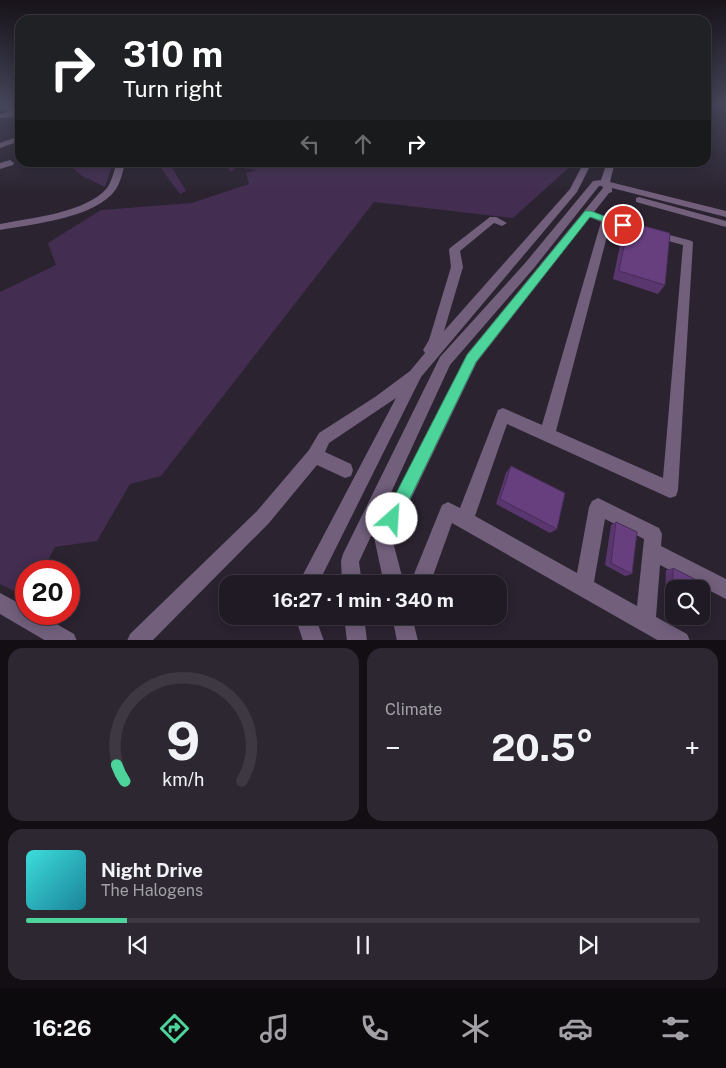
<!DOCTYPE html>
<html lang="en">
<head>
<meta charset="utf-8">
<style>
  body { margin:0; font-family:"Public Sans",sans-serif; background:#2d2731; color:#f1f3f6; height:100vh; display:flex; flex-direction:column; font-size:19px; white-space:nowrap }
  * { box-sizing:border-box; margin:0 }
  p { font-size:16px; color:#a2a1a6 }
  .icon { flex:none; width:28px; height:28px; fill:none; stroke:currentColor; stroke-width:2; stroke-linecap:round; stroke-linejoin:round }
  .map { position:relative; height:640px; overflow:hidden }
  .drawer { display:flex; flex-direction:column; gap:8px; padding:8px; background:#120e14; flex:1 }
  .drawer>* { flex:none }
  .banner { position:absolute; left:15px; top:15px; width:696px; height:152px; border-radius:15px; box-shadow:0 2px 12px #0003,0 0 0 1px #3d3841; background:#202124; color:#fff; overflow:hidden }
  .controls { position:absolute; left:665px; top:580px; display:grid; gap:10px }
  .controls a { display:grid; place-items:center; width:45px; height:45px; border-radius:10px; background:#201a24; box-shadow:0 2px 12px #0003,0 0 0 1px #3d3841; font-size:25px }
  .speed { position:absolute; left:15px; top:560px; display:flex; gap:10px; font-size:25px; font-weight:700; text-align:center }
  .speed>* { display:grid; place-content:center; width:65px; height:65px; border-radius:50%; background:#201a24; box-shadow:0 2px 12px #0003,0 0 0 1px #3d3841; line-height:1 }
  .speed .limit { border:8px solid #d22; background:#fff; color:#111 }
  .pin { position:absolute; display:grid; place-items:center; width:42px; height:42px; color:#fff; margin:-21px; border:2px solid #fff; border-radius:50%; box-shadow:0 1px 5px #0007 }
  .me { position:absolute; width:55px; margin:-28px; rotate:26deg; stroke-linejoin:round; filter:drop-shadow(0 0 4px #0008) }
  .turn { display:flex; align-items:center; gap:18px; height:105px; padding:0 25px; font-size:22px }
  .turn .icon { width:65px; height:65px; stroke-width:2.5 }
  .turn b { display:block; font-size:35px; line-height:42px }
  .lanes { display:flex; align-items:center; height:48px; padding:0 25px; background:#0003; justify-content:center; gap:25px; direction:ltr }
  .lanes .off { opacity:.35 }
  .big { font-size:38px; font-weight:700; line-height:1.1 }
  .drawer .tile { flex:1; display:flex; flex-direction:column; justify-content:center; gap:8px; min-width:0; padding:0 18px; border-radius:15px; background:#2d2731 }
  .drawer .dial { align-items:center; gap:0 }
  .dial svg { height:130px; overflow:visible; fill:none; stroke:#3d3841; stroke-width:7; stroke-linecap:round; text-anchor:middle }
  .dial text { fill:#f1f3f6; stroke:none }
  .song { display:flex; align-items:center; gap:15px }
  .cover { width:60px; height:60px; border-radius:8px; background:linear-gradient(135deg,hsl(180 70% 55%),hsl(190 70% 35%)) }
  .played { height:5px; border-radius:2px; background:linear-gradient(90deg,#4cd49b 15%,#3d3841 15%) }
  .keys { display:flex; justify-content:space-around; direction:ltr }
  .heat { display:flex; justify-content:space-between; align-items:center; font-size:28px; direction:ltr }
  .drawer .tiles { flex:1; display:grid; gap:8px; grid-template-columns:1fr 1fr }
  .tile:last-child { grid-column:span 2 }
  .trip { position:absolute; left:219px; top:575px; width:288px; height:50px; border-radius:15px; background:#201a24; box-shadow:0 2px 12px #0003,0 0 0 1px #3d3841; font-weight:700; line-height:50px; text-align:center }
  .dock { display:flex; height:80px; justify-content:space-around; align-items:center; background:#0d0a0e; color:#a2a1a6 }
  .dock .icon { width:35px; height:35px }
  .dock .current { color:#4cd49b }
  .dock b { font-size:22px; color:#f1f3f6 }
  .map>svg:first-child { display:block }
</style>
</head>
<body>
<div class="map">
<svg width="726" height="641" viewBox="0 0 726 641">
  <rect width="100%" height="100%" fill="#2b2330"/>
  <!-- green -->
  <g fill="#432d51">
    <polygon points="67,163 113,163 105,187 82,176"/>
    <polygon points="157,163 169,163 186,191 180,194"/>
    <polygon points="227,163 574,163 513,218 374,202 161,476 130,484 97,541 55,547 42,571 26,571 26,597 0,584 0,292 56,265 48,243 101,210 192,203 249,184 246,173 256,170 237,167 231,172 228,169 231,167"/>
  </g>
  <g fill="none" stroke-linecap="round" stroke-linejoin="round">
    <!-- minor -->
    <g fill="#715f7c" fill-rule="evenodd">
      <polygon points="0,104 5,104 17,109 17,113 20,113 20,117 0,118 0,114 10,112 0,107"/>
      <polygon points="20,136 20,141 0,148 0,143"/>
      <polygon points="10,160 14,163 13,165 0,169 0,163"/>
      <path d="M117,162h8c-2,9 -4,19 -9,27 -19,29 -84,35 -116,41v-6c30,-6 86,-11 107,-36 5,-7 7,-17 10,-26z"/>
      <path d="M607,162h8l-5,20 116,29v6l-114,-29v4l-3,1 -15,19 16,7 82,22 1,2 -15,247 -2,6 -6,2 -163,-74 -32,92 102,57 12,-66 3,-6 6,-3 61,30 3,6 -1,12 65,33v20l-66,-34 -4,52 31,17 3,7h-31l-207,-118 -22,61h-20l32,-79 6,-3 12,6 38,-98 5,-2 39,17 59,-203 -11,-5 -113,145 -85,176 12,46h-20l-10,-47 93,-183 136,-166 -1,-2h-3l-65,82 -84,97 -91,197 3,22h-20l-1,-23 2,-7 97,-197 86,-95 67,-81 8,-1zM610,225l73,20 -20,233 -107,-47zM605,519l39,20 -7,67 -43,-24z"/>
      <polygon points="583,164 590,166 577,192 421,377 318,584 298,584 396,398 329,443 325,452 351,464 353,470 351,476 345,478 317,465 269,523 152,641 127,641 130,634 257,511 309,450 319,433 375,397 410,371 425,353 423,350 429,340 451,267 449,250 450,248 490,217 496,217 507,223 502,226 494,223 460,251 463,267 444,331 570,189"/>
      <polygon points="639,197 726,221 726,227 636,202 636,198"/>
      <polygon points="0,593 26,607 26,614 39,614 74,634 77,641 46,641 0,614"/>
      <polygon points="295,616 315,616 324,641 303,641"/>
      <polygon points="344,616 364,616 367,641 347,641"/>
      <polygon points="392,616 412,616 418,641 397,641"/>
    </g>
  </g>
  <!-- wall -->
  <g fill="#59366d">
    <polygon points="629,222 665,285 658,294 613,279 623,231"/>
    <polygon points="511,466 557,529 550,533 496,504 506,473"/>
    <polygon points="616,522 632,574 625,576 605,565 611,525"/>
    <polygon points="673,568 704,584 705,612 701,612 701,589 674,589 674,602 665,597 666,570"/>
  </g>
  <!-- building -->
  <g fill="#673f7f" stroke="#482c59">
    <polygon points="629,222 670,233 665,285 619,271"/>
    <polygon points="511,466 565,493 557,529 500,499"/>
    <polygon points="616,522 637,532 632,574 611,563"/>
    <polygon points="673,568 704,584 705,612 701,610 701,589 674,589 674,596 673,595"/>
  </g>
  <!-- sky -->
  <linearGradient id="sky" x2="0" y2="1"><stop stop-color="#18131a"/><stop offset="0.54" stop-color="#444559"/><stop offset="1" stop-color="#444559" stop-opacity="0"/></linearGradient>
  <rect width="726" height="193" fill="url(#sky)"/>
  <!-- route -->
  <polygon fill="#4cd49b" stroke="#318a65" points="585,211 591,211 627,225 623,228 590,217 476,362 397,525 392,527 386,525 384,519 386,513 467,355"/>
</svg>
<div class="controls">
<a><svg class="icon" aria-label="search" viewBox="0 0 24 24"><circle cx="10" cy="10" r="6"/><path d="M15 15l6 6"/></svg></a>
</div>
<div class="speed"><div class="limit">20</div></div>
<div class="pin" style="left:623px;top:225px;background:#d93025"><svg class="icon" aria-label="arrive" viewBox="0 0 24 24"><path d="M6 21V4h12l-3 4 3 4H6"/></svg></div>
<svg class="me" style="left:392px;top:519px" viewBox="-20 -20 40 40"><circle r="19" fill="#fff"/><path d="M0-13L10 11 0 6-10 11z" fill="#4cd49b"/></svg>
<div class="trip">16:27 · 1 min · 340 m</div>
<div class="banner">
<div class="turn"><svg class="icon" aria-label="right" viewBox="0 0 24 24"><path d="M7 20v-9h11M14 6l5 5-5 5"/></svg><div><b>310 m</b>Turn right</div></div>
<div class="lanes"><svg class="icon off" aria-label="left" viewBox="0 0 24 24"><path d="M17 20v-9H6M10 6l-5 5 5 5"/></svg><svg class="icon off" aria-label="ahead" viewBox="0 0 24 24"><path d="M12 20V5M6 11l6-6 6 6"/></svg><svg class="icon" aria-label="right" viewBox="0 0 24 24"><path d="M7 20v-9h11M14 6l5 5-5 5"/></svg></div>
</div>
</div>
<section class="drawer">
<div class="tiles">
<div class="tile dial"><svg viewBox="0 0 100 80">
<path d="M14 69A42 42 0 1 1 86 69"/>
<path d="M14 69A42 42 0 0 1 9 59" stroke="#4cd49b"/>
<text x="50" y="56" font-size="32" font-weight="700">9</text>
<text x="50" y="72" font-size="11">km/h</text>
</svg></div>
<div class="tile"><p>Climate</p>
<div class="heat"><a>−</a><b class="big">20.5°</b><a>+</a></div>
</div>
<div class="tile">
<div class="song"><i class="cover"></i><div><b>Night Drive</b><p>The Halogens</p></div></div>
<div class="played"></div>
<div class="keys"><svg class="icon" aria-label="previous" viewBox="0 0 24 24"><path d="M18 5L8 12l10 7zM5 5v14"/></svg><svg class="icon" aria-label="pause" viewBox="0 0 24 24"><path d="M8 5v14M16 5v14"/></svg><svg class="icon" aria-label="next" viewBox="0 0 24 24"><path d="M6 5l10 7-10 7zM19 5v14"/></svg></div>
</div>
</div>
</section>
<nav class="dock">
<b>16:26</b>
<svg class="icon current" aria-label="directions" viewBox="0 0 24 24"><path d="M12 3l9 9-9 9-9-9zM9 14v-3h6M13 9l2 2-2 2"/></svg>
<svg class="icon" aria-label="music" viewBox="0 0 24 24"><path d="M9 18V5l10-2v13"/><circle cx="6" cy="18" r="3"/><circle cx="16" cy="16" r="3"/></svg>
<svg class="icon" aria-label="phone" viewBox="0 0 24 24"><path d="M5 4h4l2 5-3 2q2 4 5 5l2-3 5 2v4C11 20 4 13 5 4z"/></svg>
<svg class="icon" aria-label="climate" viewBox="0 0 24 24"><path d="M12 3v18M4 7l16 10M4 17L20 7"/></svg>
<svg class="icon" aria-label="car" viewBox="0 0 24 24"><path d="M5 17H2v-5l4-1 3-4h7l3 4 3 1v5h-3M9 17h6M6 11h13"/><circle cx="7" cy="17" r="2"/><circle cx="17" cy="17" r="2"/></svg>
<svg class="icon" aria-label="filters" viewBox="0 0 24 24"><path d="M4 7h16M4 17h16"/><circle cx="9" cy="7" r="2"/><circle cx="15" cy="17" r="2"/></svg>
</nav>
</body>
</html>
